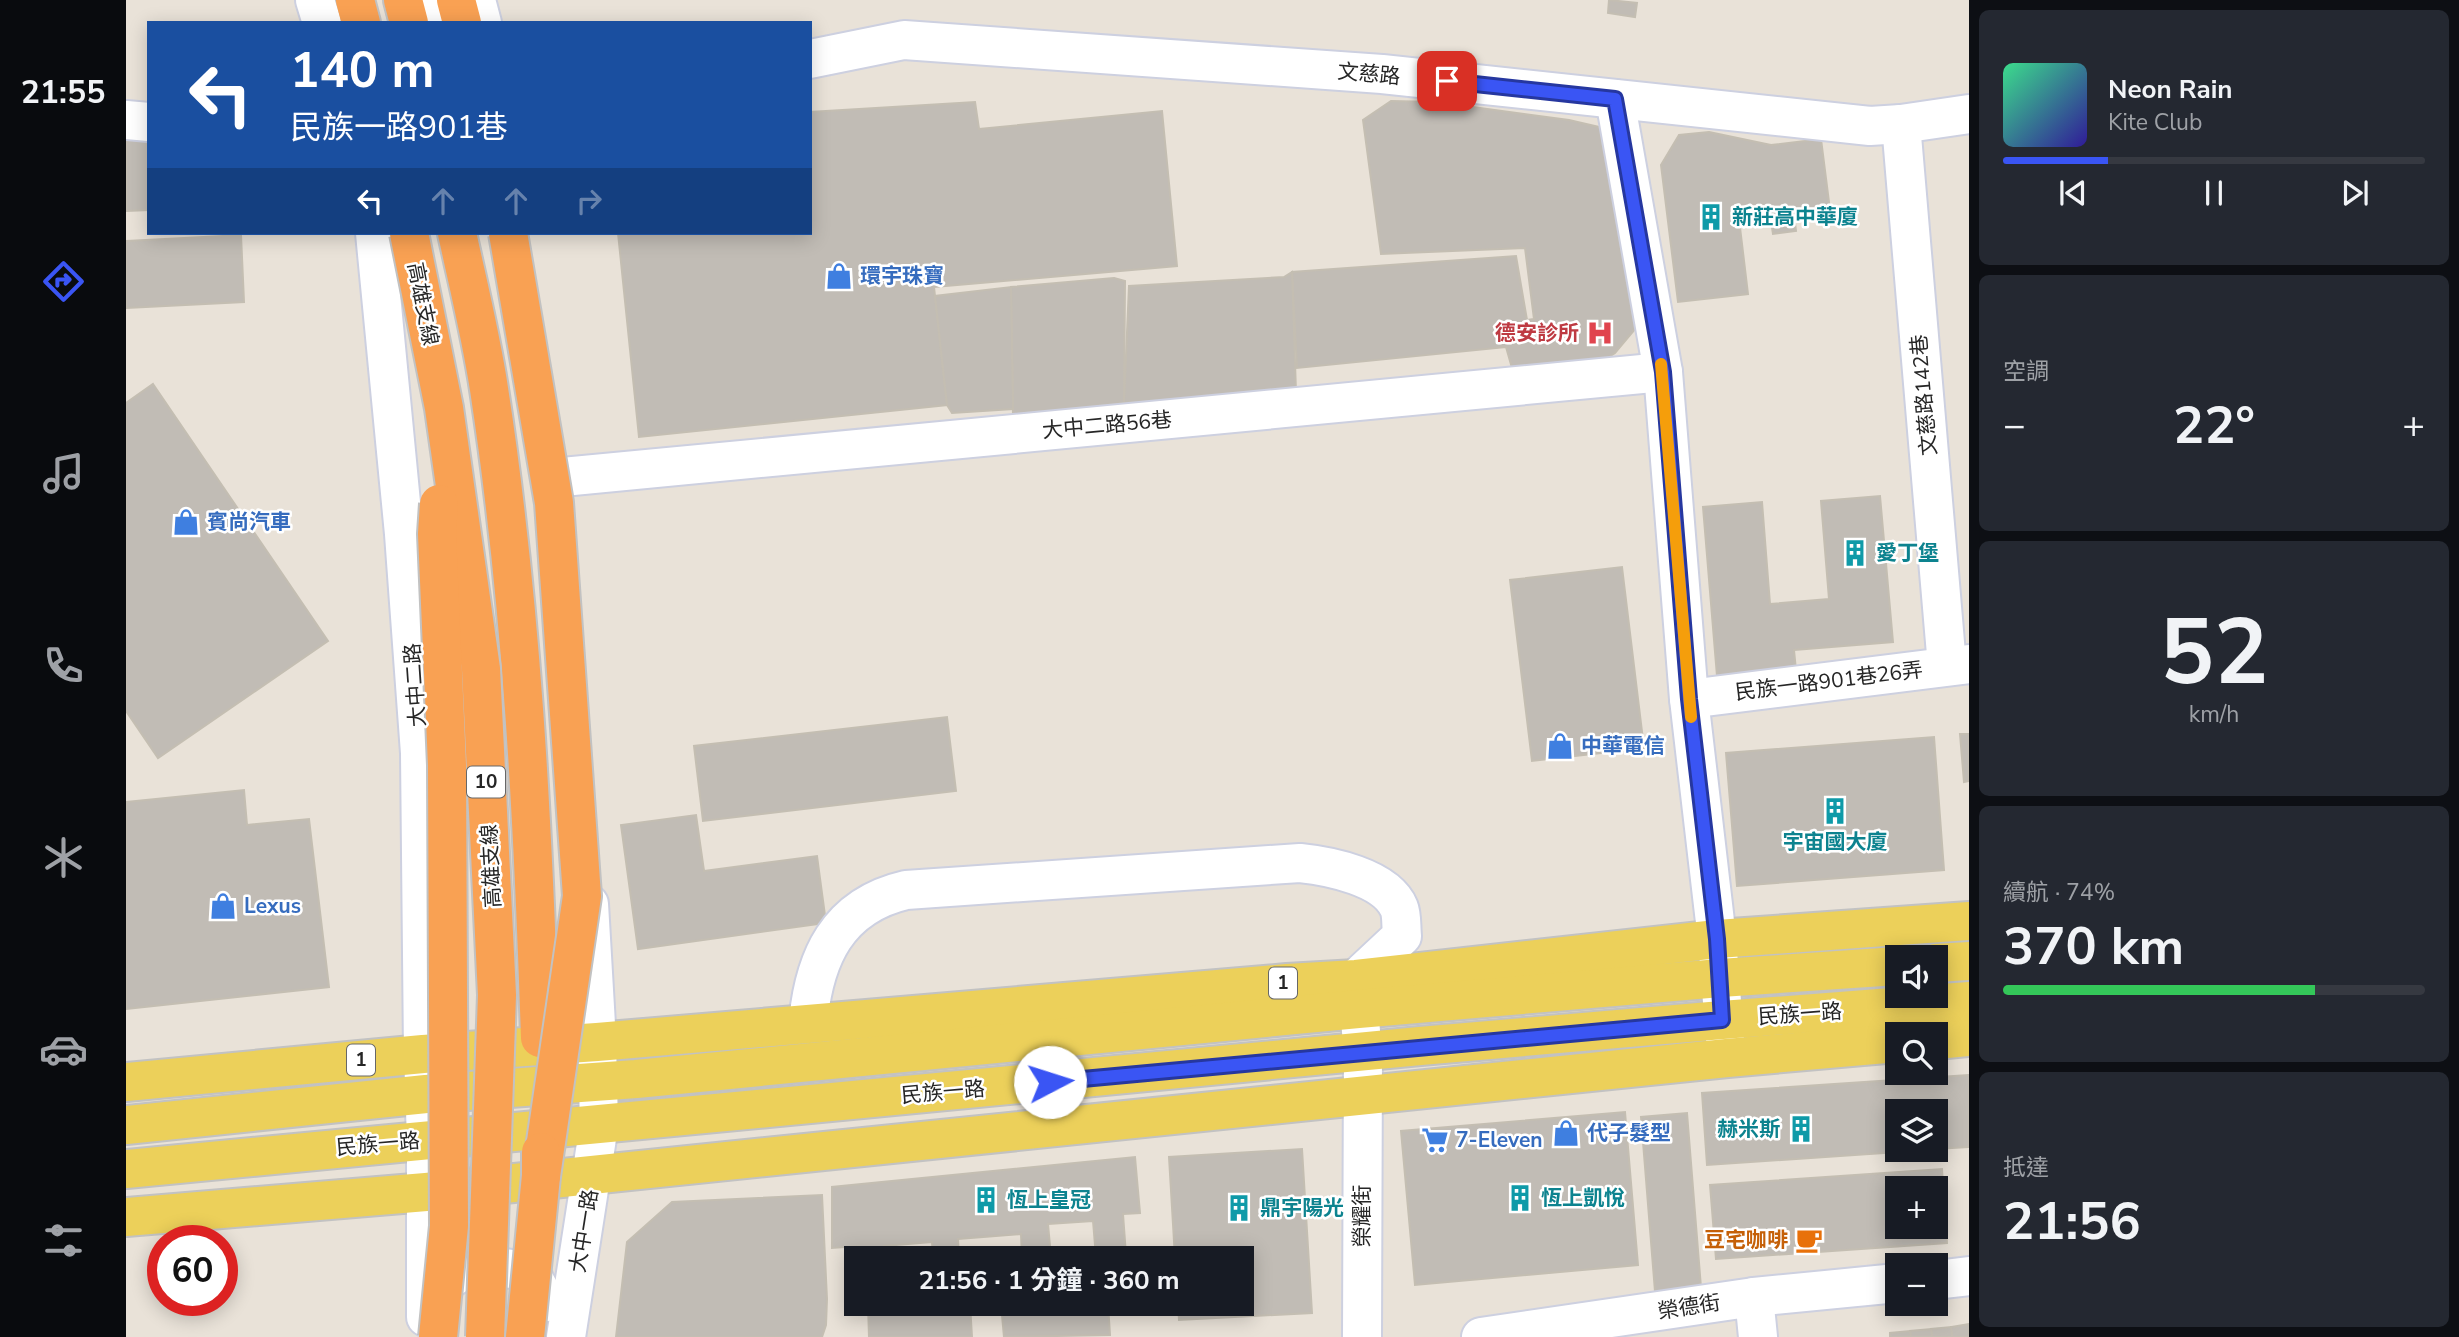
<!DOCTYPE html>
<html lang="zh-TW">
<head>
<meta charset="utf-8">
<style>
  body { margin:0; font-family:"Nunito Sans","Noto Sans TC",sans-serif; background:#242831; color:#f1f3f6; height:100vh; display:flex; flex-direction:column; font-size:26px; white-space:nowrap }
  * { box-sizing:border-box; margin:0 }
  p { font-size:23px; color:#9ea1a6 }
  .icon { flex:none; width:38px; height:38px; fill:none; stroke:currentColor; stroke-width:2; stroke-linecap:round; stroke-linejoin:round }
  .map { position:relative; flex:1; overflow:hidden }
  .panel { display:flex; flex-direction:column; gap:10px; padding:10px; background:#0d0f14; width:490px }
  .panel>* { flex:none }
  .guide { position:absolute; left:21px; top:21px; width:665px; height:214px; border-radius:0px; box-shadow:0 4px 18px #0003; background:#1a4fa0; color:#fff; overflow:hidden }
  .fabs { position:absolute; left:1759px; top:945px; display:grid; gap:14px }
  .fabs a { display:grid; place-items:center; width:63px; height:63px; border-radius:0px; background:#171b24; box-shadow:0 4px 18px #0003; font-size:35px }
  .speed { position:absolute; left:21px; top:1225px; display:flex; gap:14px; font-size:35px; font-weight:700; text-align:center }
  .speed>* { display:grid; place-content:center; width:91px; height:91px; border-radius:50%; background:#171b24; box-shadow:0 4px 18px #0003; line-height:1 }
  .speed .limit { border:10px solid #d22; background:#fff; color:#111 }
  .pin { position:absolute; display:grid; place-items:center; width:60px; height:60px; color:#fff; margin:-30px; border-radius:14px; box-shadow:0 4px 10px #0006 }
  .me { position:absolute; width:77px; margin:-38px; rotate:85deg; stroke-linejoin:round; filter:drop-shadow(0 0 5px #0008) }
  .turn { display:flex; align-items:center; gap:24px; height:147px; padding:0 28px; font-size:32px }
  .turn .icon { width:91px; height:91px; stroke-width:2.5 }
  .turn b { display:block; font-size:49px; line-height:60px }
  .lanes { display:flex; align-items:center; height:66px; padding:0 28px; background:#0003; justify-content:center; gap:35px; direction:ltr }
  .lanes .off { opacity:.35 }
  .big { font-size:52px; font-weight:700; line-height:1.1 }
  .panel .card { flex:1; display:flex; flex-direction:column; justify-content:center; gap:10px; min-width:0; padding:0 24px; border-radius:10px; background:#242831 }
  .panel .dial { align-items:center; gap:0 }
  .dial b { font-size:91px; line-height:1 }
  .song { display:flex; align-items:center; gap:21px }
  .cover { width:84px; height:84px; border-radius:10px; background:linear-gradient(135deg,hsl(150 70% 55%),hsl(250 70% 35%)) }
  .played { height:7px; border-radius:4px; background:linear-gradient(90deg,#3a55f4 25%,#363941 25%) }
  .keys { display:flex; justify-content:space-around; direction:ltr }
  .heat { display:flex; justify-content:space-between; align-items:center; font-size:38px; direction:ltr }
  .charge { height:10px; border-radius:5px; background:linear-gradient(90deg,#34c759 74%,#363941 0) }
  .trip { position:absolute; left:718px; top:1246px; width:410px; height:70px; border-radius:0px; background:#171b24; box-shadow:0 4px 18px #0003; font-weight:700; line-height:70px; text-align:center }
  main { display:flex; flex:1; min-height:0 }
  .tab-bar { display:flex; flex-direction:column; width:126px; justify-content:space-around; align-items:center; background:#090b0e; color:#9ea1a6 }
  .tab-bar .icon { width:49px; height:49px }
  .tab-bar .selected { color:#3a55f4 }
  .tab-bar b { font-size:32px; color:#f1f3f6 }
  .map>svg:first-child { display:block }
</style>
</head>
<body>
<main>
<nav class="tab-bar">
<b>21:55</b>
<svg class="icon selected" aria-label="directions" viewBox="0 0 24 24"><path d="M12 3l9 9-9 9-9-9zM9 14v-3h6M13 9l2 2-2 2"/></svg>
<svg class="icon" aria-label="music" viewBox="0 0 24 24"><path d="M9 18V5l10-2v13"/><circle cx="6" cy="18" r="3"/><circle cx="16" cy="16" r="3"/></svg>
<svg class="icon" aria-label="phone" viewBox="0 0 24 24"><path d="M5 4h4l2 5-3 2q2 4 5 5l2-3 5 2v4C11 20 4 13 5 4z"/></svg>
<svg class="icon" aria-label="climate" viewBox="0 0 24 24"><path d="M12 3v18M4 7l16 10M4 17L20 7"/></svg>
<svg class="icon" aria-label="car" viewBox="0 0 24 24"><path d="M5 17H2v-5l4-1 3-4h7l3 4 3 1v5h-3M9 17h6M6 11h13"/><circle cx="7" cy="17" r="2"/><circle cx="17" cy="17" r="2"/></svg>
<svg class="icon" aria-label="filters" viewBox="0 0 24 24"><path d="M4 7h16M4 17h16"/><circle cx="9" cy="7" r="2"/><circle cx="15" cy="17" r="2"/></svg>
</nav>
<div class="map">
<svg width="1843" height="1337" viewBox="0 0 1843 1337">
  <rect width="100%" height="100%" fill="#e9e2d8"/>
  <!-- building -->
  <g fill="#c1bcb5" stroke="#c4beb2" stroke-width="2" fill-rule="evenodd">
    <polygon points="1483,0 1511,3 1509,17 1482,13"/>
    <polygon points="1265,101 1310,102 1443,120 1473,127 1492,142 1510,328 1489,353 1469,366 1386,368 1380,347 1171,368 1166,272 1390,256 1401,320 1408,319 1399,248 1255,254 1237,120"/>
    <polygon points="849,102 853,129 1036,111 1051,266 808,287 821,405 513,437 492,233 684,233 684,112"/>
    <polygon points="1583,132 1645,145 1695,139 1704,210 1668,215 1670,231 1647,234 1644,215 1613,219 1622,294 1552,302 1535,165 1553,135"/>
    <polygon points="0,135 23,135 23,210 0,211"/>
    <polygon points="115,235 118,302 0,308 0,241"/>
    <polygon points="1166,272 1170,392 998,403 1003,286 1158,277"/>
    <polygon points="988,278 999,281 998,403 887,416 885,287"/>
    <polygon points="885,287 887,409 826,413 821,405 809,296"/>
    <polygon points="27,384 202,641 32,758 0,711 0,403"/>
    <polygon points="1754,496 1767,642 1668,650 1670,670 1591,676 1577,507 1636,502 1644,604 1703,599 1695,501"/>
    <polygon points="1496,567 1518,748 1406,761 1384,580"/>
    <polygon points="821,717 830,791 577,821 568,746"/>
    <polygon points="1834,734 1843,734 1843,781 1838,782"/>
    <polygon points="1808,737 1818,870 1611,886 1600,753"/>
    <polygon points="118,790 121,825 183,819 203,987 0,1009 0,802"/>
    <polygon points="570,815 578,871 691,856 700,923 512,949 495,825"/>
    <polygon points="1843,1075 1843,1147 1810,1149 1810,1111 1771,1111 1771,1150 1802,1150 1581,1165 1576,1093"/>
    <polygon points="1499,1112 1512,1265 1289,1285 1275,1131"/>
    <polygon points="1561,1113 1576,1300 1530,1304 1515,1117"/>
    <polygon points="1176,1149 1186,1313 1053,1320 1052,1304 1115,1304 1115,1258 1049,1258 1043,1157"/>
    <polygon points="1009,1157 1014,1213 997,1214 1000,1255 970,1257 967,1221 922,1224 925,1257 896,1258 895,1234 832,1239 833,1258 807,1258 806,1242 758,1246 760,1258 734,1258 733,1246 706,1248 706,1187"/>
    <path d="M1816,1169l5,74 -231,16 -6,-74zM1771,1188h39v39h-39z"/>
    <polygon points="696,1195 701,1299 700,1325 696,1337 490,1337 501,1242 546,1202"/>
    <polygon points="742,1304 844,1304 846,1337 743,1337"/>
    <polygon points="875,1304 982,1304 984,1335 878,1337"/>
    <polygon points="1843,1324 1843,1337 1826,1337 1825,1327"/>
    <polygon points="1825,1327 1826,1337 1806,1337 1805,1329"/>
    <polygon points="1805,1329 1806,1337 1785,1337 1784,1331"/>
    <polygon points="1784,1331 1785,1337 1764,1337 1764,1333"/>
  </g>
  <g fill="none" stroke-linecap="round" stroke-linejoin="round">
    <defs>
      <g id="minor">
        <polyline points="189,0 196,23"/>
        <polyline points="304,0 310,23"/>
        <polyline points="350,0 356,23"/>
        <polyline points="684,59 778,40 1256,74 1744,126 1775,124 1843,114"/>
        <polyline points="1489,99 1537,372 1563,699 1591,939 1600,1052"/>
        <polyline points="0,120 23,122"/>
        <polyline points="1775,124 1821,666"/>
        <polyline points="249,233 278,534 294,753 297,1054 300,1139 300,1317"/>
        <polyline points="426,478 1537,372"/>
        <polyline points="1563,699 1843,664"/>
        <path d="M682,1023c6,-65 29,-117 98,-133l394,-27c29,3 86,14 99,45 3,7 2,19 3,28l-46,43 7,73 -1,285"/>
        <polyline points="1810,1280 1843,1276"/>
        <polyline points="300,1295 342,1267 379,1268 404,1272 420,1302"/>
        <polyline points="1628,1297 1632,1337"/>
        <polyline points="440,1337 473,1125 471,1042 463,904"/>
        <polyline points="1355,1337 1628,1297 1771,1283"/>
      </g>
      <g id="major">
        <polyline points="1810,963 1843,961"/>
        <polyline points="1810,1040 1843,1037"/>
        <polyline points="0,1082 297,1054 471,1042 1161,983 1230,979 1591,939 1843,921"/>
        <polyline points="0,1125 300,1094 510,1079 1232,1009 1594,978 1771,966"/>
        <polyline points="0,1169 1294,1046 1596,1020 1843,1001"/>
        <polyline points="0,1217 300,1192 1601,1058 1771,1043"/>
      </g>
      <g id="highway">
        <polyline points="229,0 235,23"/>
        <polyline points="277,0 283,23"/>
        <polyline points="330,0 336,23"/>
        <path d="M331,233c11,51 24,103 32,156 33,215 44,432 51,649"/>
      </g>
    </defs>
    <!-- minor casing -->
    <use href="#minor" stroke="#cdd0e0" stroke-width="42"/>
    <!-- major casing -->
    <use href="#major" stroke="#c2c2c2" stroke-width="42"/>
    <!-- highway casing -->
    <use href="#highway" stroke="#c2c2c2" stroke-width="42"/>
    <!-- minor -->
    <use href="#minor" stroke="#fff" stroke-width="38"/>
    <!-- major -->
    <use href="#major" stroke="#ecd05a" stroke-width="38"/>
    <!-- highway -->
    <use href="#highway" stroke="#f9a153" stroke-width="38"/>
    <defs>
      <g id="highway-bridge">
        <polyline points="283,233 318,408 355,669 371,995 359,1337"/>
        <polyline points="382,233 428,503 456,896 415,1176"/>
        <polyline points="312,1337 323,1226 321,765 311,534 313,504"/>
        <polyline points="399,1337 415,1176 415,1152"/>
      </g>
    </defs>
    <!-- highway-bridge casing -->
    <use href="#highway-bridge" stroke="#c2c2c2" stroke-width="42" stroke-linecap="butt"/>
    <!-- highway-bridge -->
    <use href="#highway-bridge" stroke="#f9a153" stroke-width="38"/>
  </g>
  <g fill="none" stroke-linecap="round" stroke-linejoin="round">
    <defs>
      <polyline id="route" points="924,1082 1596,1020 1591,939 1563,699 1537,372 1489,99 1321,81"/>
    </defs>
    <!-- route casing -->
    <use href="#route" stroke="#26379f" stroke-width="18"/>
    <!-- route -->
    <use href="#route" stroke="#3a55f4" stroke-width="12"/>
    <!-- slow -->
    <polyline stroke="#f59e0b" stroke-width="12" points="1535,364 1565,717"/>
  </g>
  <!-- icons -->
  <defs>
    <symbol id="building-bare" viewBox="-9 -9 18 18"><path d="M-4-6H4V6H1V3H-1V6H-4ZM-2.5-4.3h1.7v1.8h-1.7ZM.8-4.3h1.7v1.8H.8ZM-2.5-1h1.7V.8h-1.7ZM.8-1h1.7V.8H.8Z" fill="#0f9aa8" stroke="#fff" stroke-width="2.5" paint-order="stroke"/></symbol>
    <symbol id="shop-bare" viewBox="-9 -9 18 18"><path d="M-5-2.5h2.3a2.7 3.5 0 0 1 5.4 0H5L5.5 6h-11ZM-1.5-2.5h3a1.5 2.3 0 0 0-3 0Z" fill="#3f7fe0" stroke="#fff" stroke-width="2.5" paint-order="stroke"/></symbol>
    <symbol id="hospital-bare" viewBox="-9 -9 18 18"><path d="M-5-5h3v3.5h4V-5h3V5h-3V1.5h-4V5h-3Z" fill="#e0444e" stroke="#fff" stroke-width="2.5" paint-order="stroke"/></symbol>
    <symbol id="supermarket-bare" viewBox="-9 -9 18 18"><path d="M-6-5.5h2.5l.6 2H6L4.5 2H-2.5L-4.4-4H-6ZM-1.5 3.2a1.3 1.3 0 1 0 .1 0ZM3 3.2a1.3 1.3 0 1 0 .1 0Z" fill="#3f7fe0" stroke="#fff" stroke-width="2.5" paint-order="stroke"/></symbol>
    <symbol id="cafe-bare" viewBox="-9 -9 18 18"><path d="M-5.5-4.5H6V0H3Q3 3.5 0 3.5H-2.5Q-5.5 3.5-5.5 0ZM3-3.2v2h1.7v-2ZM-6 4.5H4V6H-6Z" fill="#e8710a" stroke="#fff" stroke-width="2.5" paint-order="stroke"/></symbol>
  </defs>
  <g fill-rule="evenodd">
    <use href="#building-bare" x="1566" y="198" width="38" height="38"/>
    <use href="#shop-bare" x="694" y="257" width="38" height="38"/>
    <use href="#hospital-bare" x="1455" y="314" width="38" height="38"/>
    <use href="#shop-bare" x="41" y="503" width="38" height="38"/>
    <use href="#building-bare" x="1710" y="534" width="38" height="38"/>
    <use href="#shop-bare" x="1415" y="727" width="38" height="38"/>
    <use href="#building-bare" x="1690" y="792" width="38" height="38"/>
    <use href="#shop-bare" x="78" y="887" width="38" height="38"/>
    <use href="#building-bare" x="1656" y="1110" width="38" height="38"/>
    <use href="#shop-bare" x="1421" y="1114" width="38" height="38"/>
    <use href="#supermarket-bare" x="1290" y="1121" width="38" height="38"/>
    <use href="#building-bare" x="1375" y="1179" width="38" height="38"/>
    <use href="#building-bare" x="841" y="1181" width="38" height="38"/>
    <use href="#building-bare" x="1094" y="1189" width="38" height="38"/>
    <use href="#cafe-bare" x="1664" y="1221" width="38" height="38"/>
  </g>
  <g text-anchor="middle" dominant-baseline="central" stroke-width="5" stroke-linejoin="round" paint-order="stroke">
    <!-- shield labels -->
    <g fill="#fff" stroke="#676767" stroke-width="2">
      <rect x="341" y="766.5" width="38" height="31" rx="5"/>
      <rect x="1143" y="967.5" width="28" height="31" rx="5"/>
      <rect x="221" y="1044.5" width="28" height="31" rx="5"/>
    </g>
    <g font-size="19" font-weight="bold" fill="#262626">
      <text x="360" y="782">10</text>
      <text x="1157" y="983">1</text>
      <text x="235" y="1060">1</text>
    </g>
    <!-- street labels -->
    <g font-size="21" fill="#262626" stroke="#fff">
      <text transform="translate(1243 74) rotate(5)">文慈路</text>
      <text transform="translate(297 304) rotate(79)">高雄支線</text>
      <text transform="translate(1798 395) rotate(-95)">文慈路142巷</text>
      <text transform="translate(981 425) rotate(-5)">大中二路56巷</text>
      <text transform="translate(1703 681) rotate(-7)">民族一路901巷26弄</text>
      <text transform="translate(289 685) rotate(-94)">大中二路</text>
      <text transform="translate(365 866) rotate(-93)">高雄支線</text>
      <text transform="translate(1674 1014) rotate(-4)">民族一路</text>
      <text transform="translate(817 1092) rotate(-5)">民族一路</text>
      <text transform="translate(252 1144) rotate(-5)">民族一路</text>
      <text transform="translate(1236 1216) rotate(-90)">榮耀街</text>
      <text transform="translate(458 1231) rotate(-81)">大中一路</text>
      <text transform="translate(1563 1307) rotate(-9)">榮德街</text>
    </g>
    <!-- culture labels -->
    <g font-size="21" font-weight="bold" fill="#0d838f" stroke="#fff" text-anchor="start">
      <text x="1606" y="217">新莊高中華廈</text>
      <text x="1750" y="553">愛丁堡</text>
      <text x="1709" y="842" text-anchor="middle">宇宙國大廈</text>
      <text x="1654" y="1129" text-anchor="end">赫米斯</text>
      <text x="1415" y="1198">恆上凱悅</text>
      <text x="881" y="1200">恆上皇冠</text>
      <text x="1134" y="1208">鼎宇陽光</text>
    </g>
    <!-- shop labels -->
    <g font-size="21" font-weight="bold" fill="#366cbe" stroke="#fff" text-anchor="start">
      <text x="734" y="276">環宇珠寶</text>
      <text x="81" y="522">賓尚汽車</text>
      <text x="1455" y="746">中華電信</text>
      <text x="118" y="906">Lexus</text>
      <text x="1461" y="1133">代子髮型</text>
      <text x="1330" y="1140">7-Eleven</text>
    </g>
    <!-- health labels -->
    <g font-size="21" font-weight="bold" fill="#be3a42" stroke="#fff" text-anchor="end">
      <text x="1453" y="333">德安診所</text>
    </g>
    <!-- food labels -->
    <g font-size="21" font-weight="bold" fill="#c56008" stroke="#fff" text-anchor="end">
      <text x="1662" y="1240">豆宅咖啡</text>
    </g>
  </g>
</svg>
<div class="fabs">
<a><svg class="icon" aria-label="sound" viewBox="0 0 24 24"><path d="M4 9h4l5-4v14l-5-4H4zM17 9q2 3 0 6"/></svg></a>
<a><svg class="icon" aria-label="search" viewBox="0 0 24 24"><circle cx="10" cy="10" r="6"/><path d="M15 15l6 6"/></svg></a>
<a><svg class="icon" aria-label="layers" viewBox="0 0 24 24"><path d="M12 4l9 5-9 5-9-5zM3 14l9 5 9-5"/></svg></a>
<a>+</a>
<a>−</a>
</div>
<div class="speed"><div class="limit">60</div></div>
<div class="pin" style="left:1321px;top:81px;background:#d93025"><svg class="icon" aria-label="arrive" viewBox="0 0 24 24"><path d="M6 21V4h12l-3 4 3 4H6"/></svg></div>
<svg class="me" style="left:924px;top:1082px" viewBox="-20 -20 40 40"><circle r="19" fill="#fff"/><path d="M0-13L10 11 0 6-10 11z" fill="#3a55f4"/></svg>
<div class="trip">21:56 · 1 分鐘 · 360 m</div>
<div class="guide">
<div class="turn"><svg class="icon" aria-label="left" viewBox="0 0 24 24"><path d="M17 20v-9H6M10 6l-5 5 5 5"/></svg><div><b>140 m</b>民族一路901巷</div></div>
<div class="lanes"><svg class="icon" aria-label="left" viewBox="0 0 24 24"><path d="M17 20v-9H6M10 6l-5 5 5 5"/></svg><svg class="icon off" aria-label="ahead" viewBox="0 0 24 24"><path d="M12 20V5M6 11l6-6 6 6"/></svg><svg class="icon off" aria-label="ahead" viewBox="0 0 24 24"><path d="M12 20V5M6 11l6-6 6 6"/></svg><svg class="icon off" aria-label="right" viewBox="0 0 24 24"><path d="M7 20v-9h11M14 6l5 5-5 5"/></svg></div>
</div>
</div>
<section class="panel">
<div class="card">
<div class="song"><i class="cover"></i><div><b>Neon Rain</b><p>Kite Club</p></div></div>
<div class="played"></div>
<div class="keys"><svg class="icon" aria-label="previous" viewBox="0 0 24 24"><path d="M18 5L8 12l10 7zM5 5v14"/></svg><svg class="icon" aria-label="pause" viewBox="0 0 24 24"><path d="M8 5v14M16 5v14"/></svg><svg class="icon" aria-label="next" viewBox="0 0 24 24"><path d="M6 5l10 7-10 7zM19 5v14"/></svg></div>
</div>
<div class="card"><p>空調</p>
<div class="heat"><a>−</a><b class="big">22°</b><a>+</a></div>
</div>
<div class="card dial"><b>52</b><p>km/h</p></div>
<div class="card"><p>續航 · 74%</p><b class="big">370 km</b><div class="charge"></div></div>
<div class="card"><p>抵達</p><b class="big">21:56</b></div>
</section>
</main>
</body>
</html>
